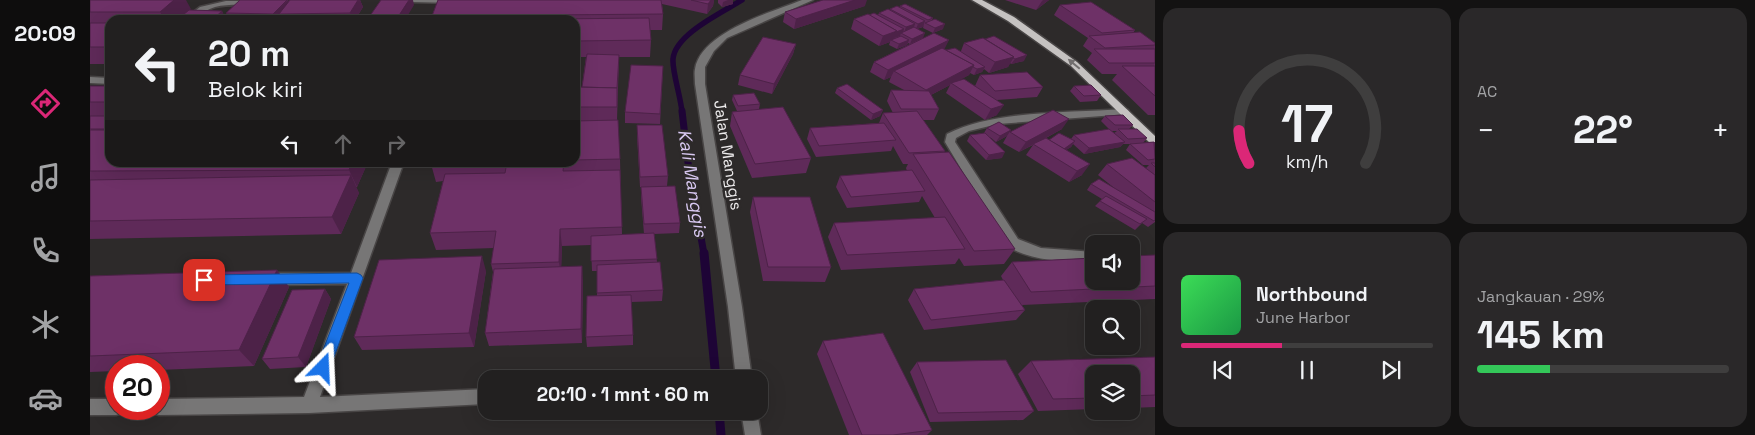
<!DOCTYPE html>
<html lang="id">
<head>
<meta charset="utf-8">
<style>
  body { margin:0; font-family:"Space Grotesk",sans-serif; background:#2a2829; color:#f1f3f6; height:100vh; display:flex; flex-direction:column; font-size:19px; white-space:nowrap }
  * { box-sizing:border-box; margin:0 }
  p { font-size:16px; color:#a2a3a5 }
  .icon { flex:none; width:28px; height:28px; fill:none; stroke:currentColor; stroke-width:2; stroke-linecap:round; stroke-linejoin:round }
  .map { position:relative; flex:1; overflow:hidden }
  .details { display:flex; flex-direction:column; gap:8px; padding:8px; background:#131212; width:600px }
  .details>* { flex:none }
  .top-card { position:absolute; left:15px; top:15px; width:475px; height:152px; border-radius:15px; box-shadow:0 5px 20px #0002,0 0 0 1px #3f3e3e; background:#222020; color:#f1f3f6; overflow:hidden }
  .buttons { position:absolute; left:995px; top:235px; display:grid; gap:10px }
  .buttons a { display:grid; place-items:center; width:55px; height:55px; border-radius:10px; background:#222020; box-shadow:0 5px 20px #0002,0 0 0 1px #3f3e3e; font-size:25px }
  .speed { position:absolute; left:15px; top:355px; display:flex; gap:10px; font-size:25px; font-weight:700; text-align:center }
  .speed>* { display:grid; place-content:center; width:65px; height:65px; border-radius:50%; background:#222020; box-shadow:0 5px 20px #0002,0 0 0 1px #3f3e3e; line-height:1 }
  .speed .limit { border:8px solid #d22; background:#fff; color:#111 }
  .pin { position:absolute; display:grid; place-items:center; width:42px; height:42px; color:#fff; margin:-21px; border-radius:10px; box-shadow:0 2px 8px #0006 }
  .me { position:absolute; width:55px; margin:-28px; rotate:21deg; stroke-linejoin:round; filter:drop-shadow(0 0 4px #0008) }
  .turn { display:flex; align-items:center; gap:18px; height:105px; padding:0 20px; font-size:22px }
  .turn .icon { width:65px; height:65px; stroke-width:2.5 }
  .turn b { display:block; font-size:35px; line-height:42px }
  .lanes { display:flex; align-items:center; height:48px; padding:0 20px; background:#0003; justify-content:center; gap:25px; direction:ltr }
  .lanes .off { opacity:.35 }
  .big { font-size:38px; font-weight:800; line-height:1.1 }
  .details .tile { flex:1; display:flex; flex-direction:column; justify-content:center; gap:8px; min-width:0; padding:0 18px; border-radius:15px; background:#2a2829 }
  .details .dial { align-items:center; gap:0 }
  .dial svg { height:130px; overflow:visible; fill:none; stroke:#3f3e3e; stroke-width:7; stroke-linecap:round; text-anchor:middle }
  .dial text { fill:#f1f3f6; stroke:none }
  .song { display:flex; align-items:center; gap:15px }
  .cover { width:60px; height:60px; border-radius:8px; background:linear-gradient(135deg,hsl(130 70% 55%),hsl(140 70% 35%)) }
  .played { height:5px; border-radius:2px; background:linear-gradient(90deg,#db2777 40%,#3f3e3e 40%) }
  .keys { display:flex; justify-content:space-around; direction:ltr }
  .heat { display:flex; justify-content:space-between; align-items:center; font-size:28px; direction:ltr }
  .charge { height:8px; border-radius:4px; background:linear-gradient(90deg,#34c759 29%,#3f3e3e 0) }
  .details .tiles { flex:1; display:grid; gap:8px; grid-template-columns:repeat(2,1fr) }
  .trip { position:absolute; left:388px; top:370px; width:290px; height:50px; border-radius:15px; background:#222020; box-shadow:0 5px 20px #0002,0 0 0 1px #3f3e3e; font-weight:800; line-height:50px; text-align:center }
  main { display:flex; flex:1; min-height:0 }
  .tabs { display:flex; flex-direction:column; width:90px; justify-content:space-around; align-items:center; background:#0e0d0d; color:#a2a3a5 }
  .tabs .icon { width:35px; height:35px }
  .tabs .on { color:#db2777 }
  .tabs b { font-size:22px; color:#f1f3f6 }
  .map>svg:first-child { display:block }
</style>
</head>
<body>
<main>
<nav class="tabs">
<b>20:09</b>
<svg class="icon on" aria-label="directions" viewBox="0 0 24 24"><path d="M12 3l9 9-9 9-9-9zM9 14v-3h6M13 9l2 2-2 2"/></svg>
<svg class="icon" aria-label="music" viewBox="0 0 24 24"><path d="M9 18V5l10-2v13"/><circle cx="6" cy="18" r="3"/><circle cx="16" cy="16" r="3"/></svg>
<svg class="icon" aria-label="phone" viewBox="0 0 24 24"><path d="M5 4h4l2 5-3 2q2 4 5 5l2-3 5 2v4C11 20 4 13 5 4z"/></svg>
<svg class="icon" aria-label="climate" viewBox="0 0 24 24"><path d="M12 3v18M4 7l16 10M4 17L20 7"/></svg>
<svg class="icon" aria-label="car" viewBox="0 0 24 24"><path d="M5 17H2v-5l4-1 3-4h7l3 4 3 1v5h-3M9 17h6M6 11h13"/><circle cx="7" cy="17" r="2"/><circle cx="17" cy="17" r="2"/></svg>
</nav>
<div class="map">
<svg width="1065" height="435" viewBox="0 0 1065 435">
  <rect width="100%" height="100%" fill="#2d2a2a"/>
  <g fill="none" stroke-linecap="round" stroke-linejoin="round">
    <!-- stream-far2 -->
    <path stroke="#1e0436" stroke-width="5.5" d="M592,112c-1,-14 -10,-41 -9,-53 2,-25 50,-47 69,-59"/>
    <!-- stream-far1 -->
    <polyline stroke="#1e0436" stroke-width="7" points="592,111 599,171 614,254"/>
    <!-- stream -->
    <g stroke="#1e0436" stroke-width="9">
      <polyline points="614,253 626,379"/>
      <polyline points="629,411 631,435"/>
    </g>
    <defs>
      <g id="minor">
        <polygon points="317,0 367,0 368,1 364,3 321,2"/>
        <path d="M712,0h11l-86,38 -13,13 -9,16v17l37,223 10,72h-16l-8,-72 -33,-223c0,-5 -1,-11 0,-15 6,-37 77,-57 107,-69z"/>
        <path d="M136,1h28l4,2 -4,2c-13,0 -27,-1 -39,2 -13,4 -20,13 -32,13l17,-13z"/>
        <polygon points="0,77 20,78 20,84 0,83"/>
        <path d="M1034,109l4,1 1,2 -1,2 -130,10 -29,7 -13,7 -1,4 63,97 23,9 53,4v10c-30,-1 -59,0 -86,-15l-63,-105 2,-8c47,-24 124,-21 177,-25z"/>
        <polygon points="302,162 314,162 230,397 396,389 396,404 219,413 69,415 63,413 62,409 69,409 69,399 214,397 257,284 177,285 172,283 170,279 172,275 177,273 261,273"/>
        <polygon points="0,399 26,399 26,409 33,409 32,413 26,415 0,415"/>
        <polygon points="651,411 667,411 671,435 655,435"/>
      </g>
      <polygon id="major" points="882,0 892,0 924,17 987,62 1065,136 1065,146 1061,144 981,66 918,21"/>
    </defs>
    <!-- minor casing -->
    <use href="#minor" stroke="#484545" stroke-width="3"/>
    <!-- major casing -->
    <use href="#major" stroke="#484545" stroke-width="3"/>
    <!-- minor -->
    <use href="#minor" fill="#777676" fill-rule="evenodd"/>
    <!-- major -->
    <use href="#major" fill="#c5c2c1" fill-rule="evenodd"/>
  </g>
  <!-- wall -->
  <g fill="#5f2a59" fill-rule="evenodd">
    <polygon points="0,0 101,9 99,10 132,11 136,20 20,20 20,64 0,64"/>
    <polygon points="198,0 198,1 200,0 270,0 273,7 265,20 140,20 136,13"/>
    <polygon points="348,0 624,0 623,6 617,14 572,4 573,14 572,30 560,30 561,40 560,57 529,57 527,120 530,159 532,234 554,234 551,197 551,187 550,187 547,136 547,125 578,176 577,186 590,223 589,233 564,234 567,262 573,290 572,301 541,302 543,335 543,345 497,347 496,337 507,296 507,271 502,271 501,245 472,246 471,267 493,280 492,343 399,346 395,333 403,272 401,264 404,248 346,250 340,233 353,181 346,182 341,164 341,162 485,162 485,87 492,87 496,57 485,57 485,20 343,20 342,16"/>
    <polygon points="628,0 643,0 643,4 632,7 628,3"/>
    <polygon points="915,0 959,0 946,10"/>
    <polygon points="970,5 1045,30 1043,33 1065,43 1065,115 1058,115 1022,80 1027,74 1012,74 997,60 1002,53 993,46 998,38 964,15"/>
    <polygon points="775,6 704,29 693,22 695,12"/>
    <polygon points="810,6 843,18 842,20 853,29 843,33 833,28 834,24 833,27 827,29 833,38 856,50 871,51 874,43 934,61 921,64 920,63 918,67 899,73 894,69 892,72 884,75 880,73 879,75 869,80 886,87 885,86 890,75 953,87 947,97 907,100 907,115 895,120 856,93 860,85 841,95 849,109 844,120 833,120 855,151 854,152 925,249 914,264 874,266 869,258 865,264 751,270 738,237 744,223 845,218 832,196 829,202 757,208 746,187 750,176 817,171 816,168 818,164 813,164 803,146 801,151 726,157 717,139 720,128 789,123 793,113 803,113 797,101 801,90 814,90 799,82 801,77 794,80 780,72 784,62 820,44 818,43 817,45 807,49 799,45 800,42 789,46 761,29 764,19 779,15 788,15 789,13 800,10 800,9 809,8"/>
    <polygon points="706,44 703,54 682,94 648,85 650,75"/>
    <polygon points="573,66 570,124 535,123 535,112"/>
    <polygon points="0,86 20,86 20,162 278,162 267,187 266,187 269,193 251,234 0,239"/>
    <polygon points="984,86 1011,95 1007,101 990,102 980,91"/>
    <polygon points="747,88 793,110 790,116 781,120 745,93"/>
    <polygon points="643,95 670,104 669,109 721,158 716,173 662,178 640,126 642,112 647,111 642,100"/>
    <path d="M1015,116l28,9 -4,4 18,9 -4,5 12,-1v80l-7,5 -6,-4 -7,7 -40,-24 7,-7 -15,-9 4,-6 27,7 -20,-16 9,-11 39,4 3,-3h-6l-17,-15 4,-6h-7l-3,3 -36,7 -11,-10 -2,3 -5,3 16,25 -13,7 -43,-27 7,-10 -14,7 -16,-9 4,-7 -11,6 -6,-5 12,21 -16,2 -19,-19 3,-6 14,-2 3,-5 23,4 52,-3 -16,9 3,2 22,-1 3,-4 36,-5 -9,-9zM1021,131h6l-3,2z"/>
    <polygon points="663,197 741,267 735,282 673,281 660,212"/>
    <polygon points="1065,255 1065,299 932,305 935,310 926,320 834,330 818,300 824,289 913,280 911,276 922,262"/>
    <polygon points="187,270 199,287 164,366 69,370 69,366 26,366 26,371 0,372 0,276"/>
    <polygon points="396,271 384,347 272,350 264,337"/>
    <polygon points="235,289 241,299 216,367 180,369 172,359"/>
    <polygon points="733,341 842,430 837,435 759,435 727,354"/>
    <polygon points="1065,357 1065,407 1041,408 1041,374 1004,374 1004,409 948,411 928,374 941,361"/>
    <polygon points="827,362 944,411 933,420 840,422 820,372"/>
  </g>
  <!-- shaded-wall -->
  <g fill="#4d2248">
    <polygon points="84,0 96,0 101,9 89,20 75,20 70,12"/>
    <polygon points="198,0 202,9 189,14 191,20 186,20 183,14"/>
    <polygon points="268,0 270,0 273,7 265,20 262,20 260,13"/>
    <polygon points="319,0 323,0 324,5 315,20 306,20"/>
    <polygon points="621,0 624,0 623,6 617,14 618,4"/>
    <polygon points="638,0 643,0 643,4 632,7 633,2"/>
    <polygon points="765,0 777,0 775,6 704,29 706,19"/>
    <polygon points="953,0 959,0 946,10 952,1"/>
    <polygon points="132,11 136,20 122,20"/>
    <polygon points="835,21 833,27 826,29 828,24"/>
    <polygon points="825,24 823,29 814,33 816,27"/>
    <polygon points="855,24 853,29 843,33 845,28"/>
    <polygon points="814,29 813,33 811,33 810,36 804,38 803,41 801,40 800,42 789,46 793,36 807,31"/>
    <polygon points="835,33 833,38 820,44 822,39"/>
    <polygon points="819,40 817,45 807,49 809,44"/>
    <polygon points="859,40 854,50 804,71 801,77 794,80 798,70"/>
    <polygon points="706,44 703,54 682,94 684,84"/>
    <polygon points="937,55 934,61 921,64 925,59"/>
    <polygon points="924,57 918,67 899,73 905,62"/>
    <polygon points="884,65 879,75 863,84 861,83 860,85 831,100 836,90"/>
    <polygon points="895,67 892,72 884,75 887,69"/>
    <polygon points="914,105 907,115 895,120 901,109"/>
    <polygon points="793,110 790,116 781,120 783,114"/>
    <polygon points="979,119 972,129 929,152 936,142"/>
    <polygon points="921,130 917,136 906,142 910,136"/>
    <polygon points="985,141 981,147 967,156 971,150"/>
    <polygon points="1035,142 1030,147 994,154 999,148"/>
    <polygon points="915,152 912,158 896,160 899,155"/>
    <polygon points="262,162 278,162 267,187 259,170"/>
    <polygon points="1000,164 992,175 979,182 987,171"/>
    <polygon points="261,175 269,193 251,234 242,217"/>
    <polygon points="470,229 472,246 471,279 469,262"/>
    <polygon points="392,256 396,271 384,347 379,333"/>
    <polygon points="492,266 493,280 492,343 491,329"/>
    <polygon points="187,270 199,287 164,366 149,350"/>
    <polygon points="235,289 241,299 216,367 208,357"/>
  </g>
  <!-- building -->
  <g fill="#6e3167" stroke="#4d2248">
    <polygon points="0,0 84,0 70,12 0,12"/>
    <polygon points="150,0 197,0 183,14 136,13"/>
    <polygon points="200,0 268,0 260,13 189,14"/>
    <polygon points="291,0 319,0 306,20 277,20"/>
    <polygon points="348,0 571,0 573,14 342,16"/>
    <polygon points="601,0 621,0 618,4"/>
    <polygon points="733,0 765,0 706,19 695,12"/>
    <polygon points="1001,2 1045,30 1012,33 970,5"/>
    <polygon points="815,4 843,18 838,20 810,6"/>
    <polygon points="807,6 835,21 828,24 800,9"/>
    <polygon points="798,9 825,24 816,27 789,13"/>
    <polygon points="99,10 132,11 122,20 87,20"/>
    <polygon points="784,13 814,29 806,32 807,31 779,15"/>
    <polygon points="778,14 807,31 793,36 764,19"/>
    <polygon points="559,18 561,40 485,41 485,20 361,20"/>
    <polygon points="169,19 232,19 231,20 168,20"/>
    <polygon points="845,19 855,24 845,28 835,23"/>
    <rect x="0" y="23" width="20" height="24"/>
    <polygon points="824,27 835,33 822,39 811,33"/>
    <polygon points="1050,32 1065,43 1065,45 1015,48 999,36"/>
    <polygon points="844,33 859,40 798,70 784,62"/>
    <polygon points="811,36 819,40 809,44 801,40"/>
    <polygon points="904,36 937,55 925,59 923,58 924,57 895,39"/>
    <polygon points="673,37 706,44 684,84 650,75"/>
    <polygon points="893,38 924,57 905,62 874,43"/>
    <polygon points="852,48 884,65 836,90 804,71"/>
    <polygon points="865,48 895,67 887,69 883,67 884,65 856,50"/>
    <polygon points="1004,49 1065,49 1065,63 1019,63"/>
    <polygon points="497,54 529,55 527,88 492,87"/>
    <polygon points="541,65 573,66 570,114 535,112"/>
    <polygon points="1032,66 1065,66 1065,96"/>
    <polygon points="937,72 953,87 905,91 890,75"/>
    <polygon points="874,79 914,105 901,109 861,83"/>
    <polygon points="757,84 793,110 783,114 747,88"/>
    <polygon points="1001,85 1011,95 994,96 984,86"/>
    <rect x="0" y="86" width="20" height="16"/>
    <polygon points="485,87 527,88 527,107 485,107"/>
    <polygon points="801,90 839,91 849,109 811,109"/>
    <polygon points="664,93 670,104 648,106 643,95"/>
    <polygon points="693,107 721,158 665,164 642,112"/>
    <polygon points="963,110 979,119 936,142 920,132"/>
    <polygon points="827,111 855,151 819,153 793,113"/>
    <polygon points="1033,115 1043,125 1025,125 1015,116"/>
    <rect x="0" y="116" width="20" height="13"/>
    <polygon points="528,120 530,159 485,160 485,121"/>
    <polygon points="909,122 921,130 910,136 897,128"/>
    <polygon points="794,123 806,140 729,146 720,128"/>
    <polygon points="547,125 572,125 578,176 550,177"/>
    <polygon points="1019,129 1035,142 999,148 984,135"/>
    <polygon points="1028,129 1047,129 1057,138 1038,139"/>
    <polygon points="0,130 20,130 20,162 262,162 259,170 0,171"/>
    <polygon points="895,133 915,152 899,155 880,135"/>
    <polygon points="969,133 985,141 974,149 959,140"/>
    <polygon points="956,138 1000,164 987,171 943,144"/>
    <polygon points="1064,142 1065,159 1058,160 1040,144"/>
    <polygon points="859,152 925,249 884,251 823,154"/>
    <polygon points="1042,158 1065,175 1065,202 1017,164"/>
    <polygon points="341,162 403,162 341,164"/>
    <polygon points="417,162 474,162 473,171 530,170 532,227 470,229 469,262 401,264 406,231 340,233 355,174 415,173"/>
    <polygon points="1061,163 1065,163 1065,167"/>
    <polygon points="822,170 835,191 761,197 750,176"/>
    <polygon points="261,175 242,217 0,221 0,180"/>
    <polygon points="1009,179 1065,212 1065,220 1064,221 1001,184"/>
    <polygon points="585,186 590,223 554,224 551,187"/>
    <polygon points="1016,196 1057,219 1050,224 1010,201"/>
    <polygon points="663,197 720,197 741,267 678,267"/>
    <polygon points="855,217 875,249 757,255 744,223"/>
    <polygon points="564,233 567,259 501,261 501,236"/>
    <polygon points="1065,255 1065,286 941,292 922,262 1004,258 1004,281 1041,281 1041,256"/>
    <polygon points="392,256 379,333 264,337 289,260"/>
    <polygon points="570,262 573,290 507,293 507,265"/>
    <polygon points="492,266 491,329 395,333 404,269"/>
    <polygon points="187,270 149,350 0,356 0,276"/>
    <polygon points="914,280 935,310 841,320 824,289"/>
    <polygon points="235,289 208,357 172,359 202,290"/>
    <polygon points="541,295 543,335 496,337 497,296"/>
    <polygon points="793,333 842,430 803,435 772,435 733,341"/>
    <polygon points="1065,357 1065,395 1041,396 1041,374 1004,374 1004,398 963,399 941,361"/>
    <polygon points="916,360 944,411 848,413 827,362"/>
  </g>
  <!-- one-way arrows -->
  <defs><path id="oneway-solid" d="M-6-.8H1V-3.2L6.5 0L1 3.2V.8H-6Z" transform="scale(1.25)"/></defs>
  <use fill="#716e6e" href="#oneway-solid" transform="translate(984 64) rotate(-140)"/>
  <!-- route -->
  <polygon fill="#1a73e8" stroke="#114b97" points="267,273 271,275 273,278 240,368 238,373 233,375 228,373 226,368 259,283 114,285 110,283 108,280 110,276 114,275"/>
  <g text-anchor="middle" dominant-baseline="central" stroke-width="5" stroke-linejoin="round" paint-order="stroke">
    <!-- street labels -->
    <g font-size="16" fill="#edebec" stroke="#2d2a2a">
      <text transform="translate(638 155) rotate(81)">Jalan Manggis</text>
    </g>
    <!-- water labels -->
    <g font-size="18" font-style="italic" fill="#d9c9f2" stroke="#2d2a2a">
      <text transform="translate(603 183) rotate(81)">Kali Manggis</text>
    </g>
  </g>
</svg>
<div class="buttons">
<a><svg class="icon" aria-label="sound" viewBox="0 0 24 24"><path d="M4 9h4l5-4v14l-5-4H4zM17 9q2 3 0 6"/></svg></a>
<a><svg class="icon" aria-label="search" viewBox="0 0 24 24"><circle cx="10" cy="10" r="6"/><path d="M15 15l6 6"/></svg></a>
<a><svg class="icon" aria-label="layers" viewBox="0 0 24 24"><path d="M12 4l9 5-9 5-9-5zM3 14l9 5 9-5"/></svg></a>
</div>
<div class="speed"><div class="limit">20</div></div>
<div class="pin" style="left:114px;top:280px;background:#d93025"><svg class="icon" aria-label="arrive" viewBox="0 0 24 24"><path d="M6 21V4h12l-3 4 3 4H6"/></svg></div>
<svg class="me" style="left:233px;top:368px" viewBox="-20 -20 40 40"><path d="M0-17L14 15 0 8-14 15z" fill="#1a73e8" stroke="#fff" stroke-width="4"/></svg>
<div class="trip">20:10 · 1 mnt · 60 m</div>
<div class="top-card">
<div class="turn"><svg class="icon" aria-label="left" viewBox="0 0 24 24"><path d="M17 20v-9H6M10 6l-5 5 5 5"/></svg><div><b>20 m</b>Belok kiri</div></div>
<div class="lanes"><svg class="icon" aria-label="left" viewBox="0 0 24 24"><path d="M17 20v-9H6M10 6l-5 5 5 5"/></svg><svg class="icon off" aria-label="ahead" viewBox="0 0 24 24"><path d="M12 20V5M6 11l6-6 6 6"/></svg><svg class="icon off" aria-label="right" viewBox="0 0 24 24"><path d="M7 20v-9h11M14 6l5 5-5 5"/></svg></div>
</div>
</div>
<section class="details">
<div class="tiles">
<div class="tile dial"><svg viewBox="0 0 100 80">
<path d="M14 69A42 42 0 1 1 86 69"/>
<path d="M14 69A42 42 0 0 1 8 49" stroke="#db2777"/>
<text x="50" y="56" font-size="32" font-weight="700">17</text>
<text x="50" y="72" font-size="11">km/h</text>
</svg></div>
<div class="tile"><p>AC</p>
<div class="heat"><a>−</a><b class="big">22°</b><a>+</a></div>
</div>
<div class="tile">
<div class="song"><i class="cover"></i><div><b>Northbound</b><p>June Harbor</p></div></div>
<div class="played"></div>
<div class="keys"><svg class="icon" aria-label="previous" viewBox="0 0 24 24"><path d="M18 5L8 12l10 7zM5 5v14"/></svg><svg class="icon" aria-label="pause" viewBox="0 0 24 24"><path d="M8 5v14M16 5v14"/></svg><svg class="icon" aria-label="next" viewBox="0 0 24 24"><path d="M6 5l10 7-10 7zM19 5v14"/></svg></div>
</div>
<div class="tile"><p>Jangkauan · 29%</p><b class="big">145 km</b><div class="charge"></div></div>
</div>
</section>
</main>
</body>
</html>
